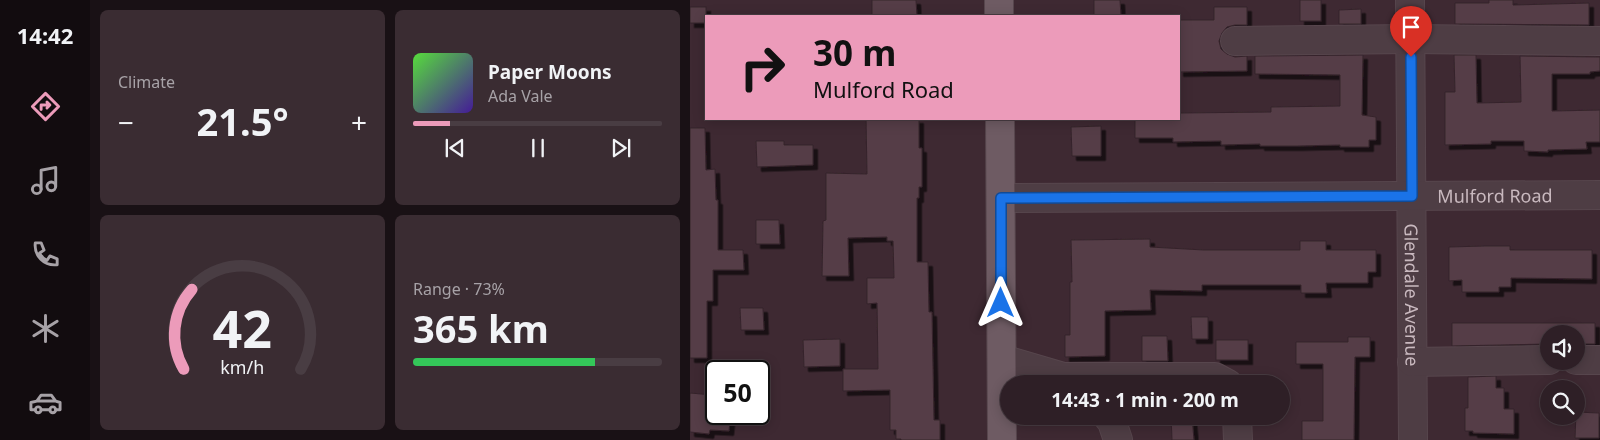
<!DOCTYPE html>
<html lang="en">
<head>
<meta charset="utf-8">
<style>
  body { margin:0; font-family:"Noto Sans",sans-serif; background:#3a2c32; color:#f1f3f6; height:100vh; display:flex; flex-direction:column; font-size:19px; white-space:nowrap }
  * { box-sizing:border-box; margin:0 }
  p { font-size:16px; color:#a7a2a7 }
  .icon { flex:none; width:28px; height:28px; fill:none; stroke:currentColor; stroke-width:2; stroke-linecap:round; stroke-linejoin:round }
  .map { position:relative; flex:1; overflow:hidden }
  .sheet { display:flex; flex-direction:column; gap:10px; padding:10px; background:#191115; width:600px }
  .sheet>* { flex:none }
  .top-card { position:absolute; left:15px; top:15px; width:475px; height:105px; border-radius:0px; box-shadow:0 2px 12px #0003,0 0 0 1px #493d43; background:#ec9bba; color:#111; overflow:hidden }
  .fabs { position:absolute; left:850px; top:325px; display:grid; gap:10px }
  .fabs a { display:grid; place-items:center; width:45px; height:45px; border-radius:50%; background:#2e1f26; box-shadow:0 2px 12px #0003,0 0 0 1px #493d43; font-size:25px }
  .speed { position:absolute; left:15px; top:360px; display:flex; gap:10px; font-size:25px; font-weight:700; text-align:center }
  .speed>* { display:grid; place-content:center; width:65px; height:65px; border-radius:50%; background:#2e1f26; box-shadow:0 2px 12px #0003,0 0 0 1px #493d43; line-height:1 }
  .speed .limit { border:2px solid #111; border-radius:8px; background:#fff; color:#111 }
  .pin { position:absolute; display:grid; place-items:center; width:42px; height:42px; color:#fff; margin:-51px -21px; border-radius:50% 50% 50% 0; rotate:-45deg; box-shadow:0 0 5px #0007 }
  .pin .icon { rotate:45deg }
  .me { position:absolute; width:55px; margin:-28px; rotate:0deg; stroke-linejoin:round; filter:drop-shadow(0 0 4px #0008) }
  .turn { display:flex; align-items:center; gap:18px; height:105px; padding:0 25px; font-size:22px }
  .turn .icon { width:65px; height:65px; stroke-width:2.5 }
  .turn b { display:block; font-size:35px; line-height:42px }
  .big { font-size:38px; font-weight:700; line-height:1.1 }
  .sheet .tile { flex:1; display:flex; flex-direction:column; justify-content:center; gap:8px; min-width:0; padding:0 18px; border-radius:8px; background:#3a2c32 }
  .sheet .dial { align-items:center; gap:0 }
  .dial svg { height:130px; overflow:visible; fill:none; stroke:#493d43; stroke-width:7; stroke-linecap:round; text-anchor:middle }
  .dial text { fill:#f1f3f6; stroke:none }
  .song { display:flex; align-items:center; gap:15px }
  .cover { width:60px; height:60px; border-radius:8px; background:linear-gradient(135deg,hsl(110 70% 55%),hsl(260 70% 35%)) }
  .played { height:5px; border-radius:2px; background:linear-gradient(90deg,#ec9bba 15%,#493d43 15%) }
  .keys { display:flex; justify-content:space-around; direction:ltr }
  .heat { display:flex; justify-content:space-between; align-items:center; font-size:28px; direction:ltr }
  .charge { height:8px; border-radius:4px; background:linear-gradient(90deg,#34c759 73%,#493d43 0) }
  .sheet .tiles { flex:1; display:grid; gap:10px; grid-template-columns:repeat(2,1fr) }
  .trip { position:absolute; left:310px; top:375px; width:290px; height:50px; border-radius:25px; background:#2e1f26; box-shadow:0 2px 12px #0003,0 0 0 1px #493d43; font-weight:700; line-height:50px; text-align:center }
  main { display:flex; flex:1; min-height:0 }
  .dock { display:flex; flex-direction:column; width:90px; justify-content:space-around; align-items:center; background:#120c0f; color:#a7a2a7 }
  .dock .icon { width:35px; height:35px }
  .dock .on { color:#ec9bba }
  .dock b { font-size:22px; color:#f1f3f6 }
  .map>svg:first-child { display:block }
</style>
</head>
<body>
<main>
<nav class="dock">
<b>14:42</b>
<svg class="icon on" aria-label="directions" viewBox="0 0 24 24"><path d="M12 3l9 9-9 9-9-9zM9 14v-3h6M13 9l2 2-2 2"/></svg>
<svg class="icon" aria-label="music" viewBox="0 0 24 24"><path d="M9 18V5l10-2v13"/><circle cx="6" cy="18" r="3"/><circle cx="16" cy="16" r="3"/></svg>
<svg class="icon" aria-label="phone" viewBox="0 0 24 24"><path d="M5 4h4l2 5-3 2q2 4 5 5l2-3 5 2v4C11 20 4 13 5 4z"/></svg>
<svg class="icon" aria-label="climate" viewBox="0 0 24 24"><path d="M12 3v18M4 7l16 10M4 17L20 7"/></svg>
<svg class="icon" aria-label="car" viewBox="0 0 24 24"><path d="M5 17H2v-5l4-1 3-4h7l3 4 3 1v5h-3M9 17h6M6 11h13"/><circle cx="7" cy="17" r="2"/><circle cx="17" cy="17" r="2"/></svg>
</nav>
<section class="sheet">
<div class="tiles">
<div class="tile"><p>Climate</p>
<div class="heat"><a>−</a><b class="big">21.5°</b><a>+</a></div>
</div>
<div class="tile">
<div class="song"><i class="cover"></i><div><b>Paper Moons</b><p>Ada Vale</p></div></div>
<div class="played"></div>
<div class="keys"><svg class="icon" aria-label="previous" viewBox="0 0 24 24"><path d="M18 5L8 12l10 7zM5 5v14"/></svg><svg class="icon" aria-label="pause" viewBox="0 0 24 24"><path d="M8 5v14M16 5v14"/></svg><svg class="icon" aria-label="next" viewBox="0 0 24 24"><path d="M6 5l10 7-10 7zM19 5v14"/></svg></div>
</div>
<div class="tile dial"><svg viewBox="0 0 100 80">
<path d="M14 69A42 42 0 1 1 86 69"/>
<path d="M14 69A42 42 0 0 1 19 20" stroke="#ec9bba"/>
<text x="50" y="56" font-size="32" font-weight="700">42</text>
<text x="50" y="72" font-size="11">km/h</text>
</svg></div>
<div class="tile"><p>Range · 73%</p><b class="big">365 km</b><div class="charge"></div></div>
</div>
</section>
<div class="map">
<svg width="910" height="440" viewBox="0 0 910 440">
  <defs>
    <filter id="shadow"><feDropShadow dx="4.5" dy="4.5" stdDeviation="0" flood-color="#0009"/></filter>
  </defs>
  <rect width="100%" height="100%" fill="#3e2932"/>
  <!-- building -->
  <g fill="#543c46" stroke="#35242b" filter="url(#shadow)">
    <polygon points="182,0 226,0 227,16 182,16"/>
    <polygon points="404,0 430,0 431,16 404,16"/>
    <rect x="610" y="0" width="21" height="21"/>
    <polygon points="799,0 823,0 823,5 899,3 899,25 765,24 765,3 799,3"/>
    <rect x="0" y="7" width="16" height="16"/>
    <polygon points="524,7 557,7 557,25 545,25 537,27 532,33 529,41 531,49 537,54 545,57 557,56 557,71 489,72 489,20 524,20"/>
    <polygon points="671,9 671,24 649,24 649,10"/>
    <polygon points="673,55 672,115 686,117 686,140 679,140 679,147 650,147 650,145 608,146 570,146 570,144 531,145 531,141 483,142 483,138 445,138 445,119 489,119 489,113 581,112 581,107 650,106 650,75 565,74 565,56"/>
    <polygon points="764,55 786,55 787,103 831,102 830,56 910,57 910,71 900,72 900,74 862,74 862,111 910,110 910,142 896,142 897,149 858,150 858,152 834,151 834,141 801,141 801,144 755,145 755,92 765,92"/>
    <polygon points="176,119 229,119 229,148 232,148 232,187 229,187 229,198 227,198 227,262 238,262 239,312 242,312 244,420 250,420 250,440 211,440 211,439 206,439 206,430 200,430 200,390 153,391 153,369 188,369 187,303 177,304 177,278 204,278 203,241 197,241 197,237 158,238 159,276 132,276 133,221 136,220 136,173 177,174"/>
    <polygon points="411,126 411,156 382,156 381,127"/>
    <polygon points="0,128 15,128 16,170 25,169 26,200 28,200 28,250 53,250 54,270 23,270 23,301 17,301 17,358 0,358"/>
    <polygon points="66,141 94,141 94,145 123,145 123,165 67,167"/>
    <polygon points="66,220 89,220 90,244 66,244"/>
    <polygon points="460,239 460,247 514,250 610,250 610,241 636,241 636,250 686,250 686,272 678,272 678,283 636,283 637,293 611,293 611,285 512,285 512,291 460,290 461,310 415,311 415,356 375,357 375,335 380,335 380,282 382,282 381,240"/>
    <polygon points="794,246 820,246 820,250 902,250 902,279 821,278 821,287 809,287 809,292 772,292 772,280 759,281 759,247"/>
    <polygon points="50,308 73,308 74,330 51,330"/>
    <polygon points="501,317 518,317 518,339 502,339"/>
    <polygon points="762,323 905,323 905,344 886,344 886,334 859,334 859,344 762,346"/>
    <polygon points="452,336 477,336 478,361 452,361"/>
    <polygon points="658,337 680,337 680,357 665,357 664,440 612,440 612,421 633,421 633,364 606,364 606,342 658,342"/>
    <polygon points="150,339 150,366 114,367 113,340"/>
    <rect x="526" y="340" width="32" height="20"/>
    <polygon points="806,376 806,388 814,388 814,409 824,409 824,434 783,433 783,431 775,431 775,408 778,408 778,377"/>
    <polygon points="0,393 23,395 22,406 26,407 26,414 41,414 39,431 20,430 19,434 0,432"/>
    <polygon points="886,412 909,413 909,438 885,438"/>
    <polygon points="481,416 502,416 504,440 482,440"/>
  </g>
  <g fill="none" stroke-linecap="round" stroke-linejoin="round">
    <defs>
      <g id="minor">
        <path id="s1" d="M720,0l3,440"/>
        <polyline points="545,41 721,39 910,41"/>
        <path id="s2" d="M311,198l599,-3"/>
        <polyline points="312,359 373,377 525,377 538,384"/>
        <polyline points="886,360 910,360"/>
        <polyline points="722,362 859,360"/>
        <polyline points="417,416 422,422 428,440"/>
        <polyline points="547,416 548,440"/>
      </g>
      <g id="major">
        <polyline points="309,0 309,16"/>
        <polyline points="310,119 312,440"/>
      </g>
    </defs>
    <!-- minor casing -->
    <use href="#minor" stroke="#57464d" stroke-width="30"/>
    <!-- major casing -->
    <use href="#major" stroke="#57464d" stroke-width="30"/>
    <!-- minor -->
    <use href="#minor" stroke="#4e3d44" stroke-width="28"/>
    <!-- major -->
    <use href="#major" stroke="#6e5b63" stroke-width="28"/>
  </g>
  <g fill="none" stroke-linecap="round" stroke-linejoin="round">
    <defs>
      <polyline id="route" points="311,303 311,198 722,196 721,57"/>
    </defs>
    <!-- route casing -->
    <use href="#route" stroke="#114b97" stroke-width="12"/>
    <!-- route -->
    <use href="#route" stroke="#1a73e8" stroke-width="9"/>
  </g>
  <g text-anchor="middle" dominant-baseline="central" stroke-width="5" stroke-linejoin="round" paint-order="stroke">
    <!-- street labels -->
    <g font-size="18" fill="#c9b9bf" stroke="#342229">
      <text stroke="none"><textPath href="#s2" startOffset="494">Mulford Road</textPath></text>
      <text stroke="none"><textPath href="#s1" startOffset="295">Glendale Avenue</textPath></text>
    </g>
  </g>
</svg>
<div class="fabs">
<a><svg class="icon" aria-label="sound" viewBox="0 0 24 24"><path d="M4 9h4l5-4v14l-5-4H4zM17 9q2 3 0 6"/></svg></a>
<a><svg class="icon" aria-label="search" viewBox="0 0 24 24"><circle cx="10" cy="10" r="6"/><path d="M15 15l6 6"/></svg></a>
</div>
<div class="speed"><div class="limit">50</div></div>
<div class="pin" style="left:721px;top:57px;background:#d93025"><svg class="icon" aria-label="arrive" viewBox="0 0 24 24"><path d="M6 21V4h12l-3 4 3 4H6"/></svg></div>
<svg class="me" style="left:311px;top:303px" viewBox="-20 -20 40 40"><path d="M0-17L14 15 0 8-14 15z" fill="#1a73e8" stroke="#fff" stroke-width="4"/></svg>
<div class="trip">14:43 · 1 min · 200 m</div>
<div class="top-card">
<div class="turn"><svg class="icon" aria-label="right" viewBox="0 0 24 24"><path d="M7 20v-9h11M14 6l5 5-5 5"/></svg><div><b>30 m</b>Mulford Road</div></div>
</div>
</div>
</main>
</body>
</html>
